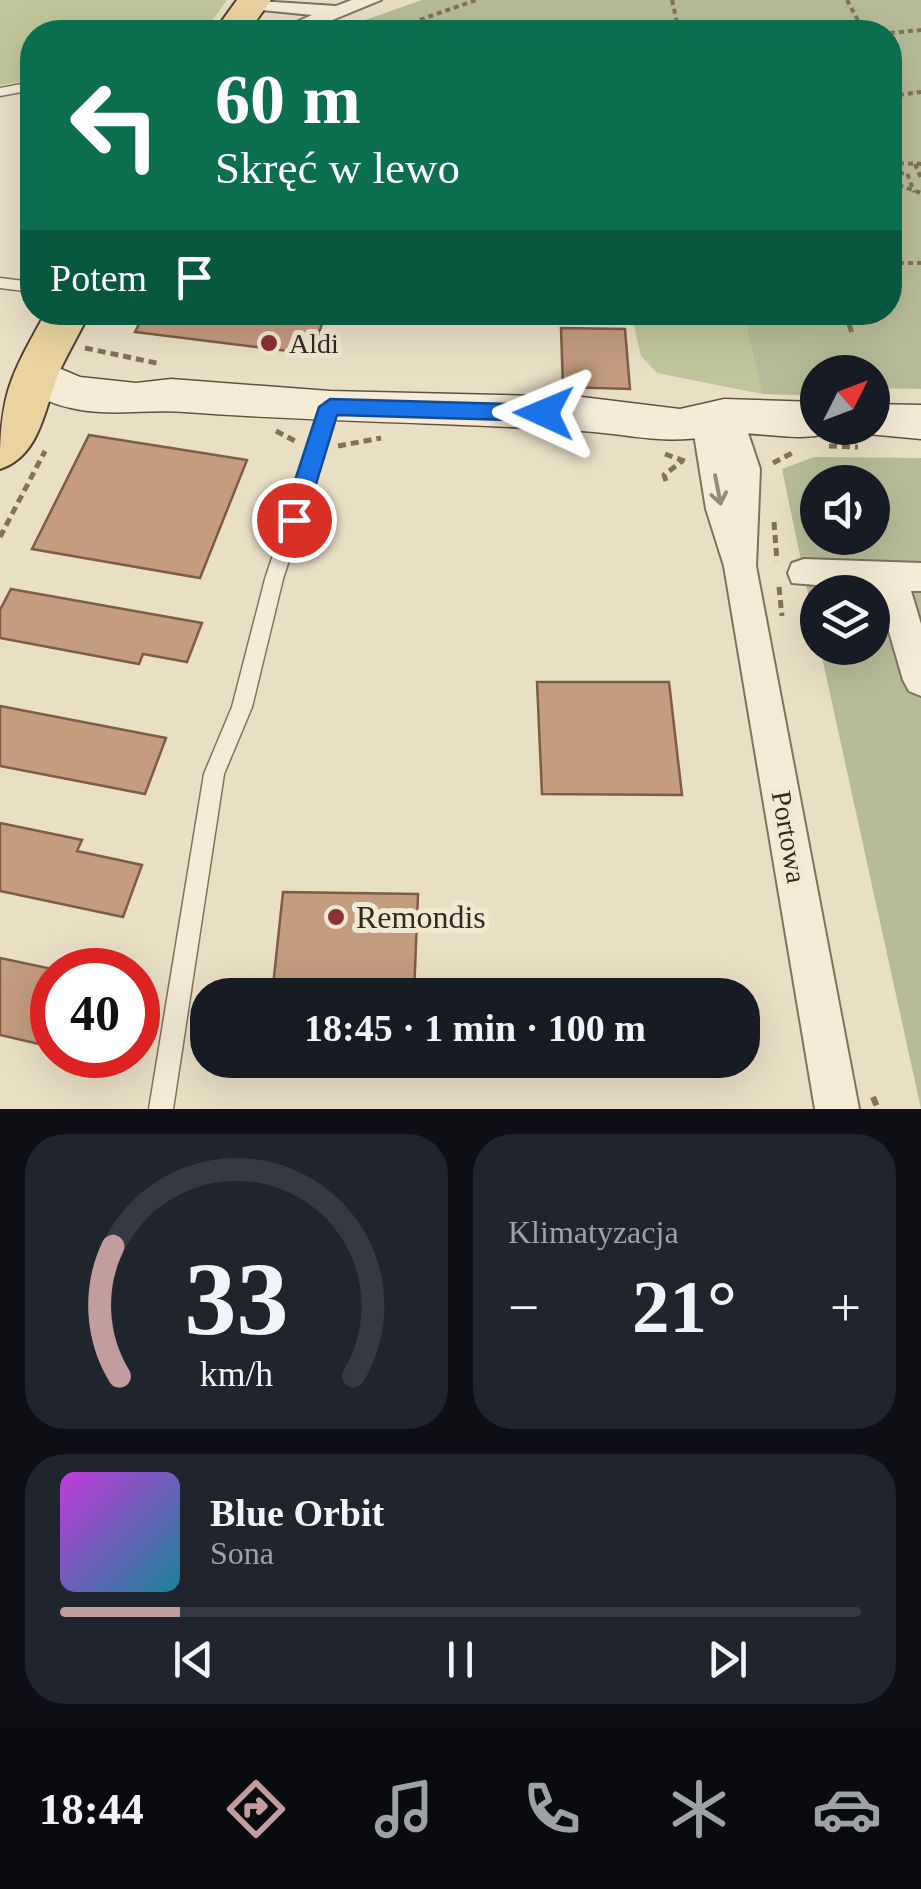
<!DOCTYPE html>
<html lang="pl">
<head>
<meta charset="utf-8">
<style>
  body { margin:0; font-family:"Times New Roman",serif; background:#20242c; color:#f1f3f6; height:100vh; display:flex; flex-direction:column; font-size:38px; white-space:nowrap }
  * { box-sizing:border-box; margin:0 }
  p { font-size:32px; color:#9ea1a6 }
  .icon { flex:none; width:55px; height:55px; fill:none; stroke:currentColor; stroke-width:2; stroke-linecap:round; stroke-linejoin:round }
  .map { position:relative; height:1109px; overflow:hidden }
  .details { display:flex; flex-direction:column; gap:25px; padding:25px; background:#0d0f14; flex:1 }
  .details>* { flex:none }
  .guide { position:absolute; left:20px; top:20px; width:882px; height:305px; border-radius:40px; box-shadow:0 10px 40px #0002; background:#0b6e4f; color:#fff; overflow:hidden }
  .needle { width:65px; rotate:48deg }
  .controls { position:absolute; left:800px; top:355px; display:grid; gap:20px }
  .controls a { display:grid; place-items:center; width:90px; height:90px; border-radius:50%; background:#171b24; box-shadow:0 10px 40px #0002; font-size:50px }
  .speed { position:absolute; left:30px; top:948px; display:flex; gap:20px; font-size:50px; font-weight:700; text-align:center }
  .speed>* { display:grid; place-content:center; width:130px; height:130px; border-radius:50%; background:#171b24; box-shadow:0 10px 40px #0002; line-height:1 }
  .speed .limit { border:15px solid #d22; background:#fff; color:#111 }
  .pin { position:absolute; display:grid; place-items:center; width:85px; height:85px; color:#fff; margin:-42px; border:5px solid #fff; border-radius:50%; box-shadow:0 2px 10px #0007 }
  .me { position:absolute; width:110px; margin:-55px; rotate:271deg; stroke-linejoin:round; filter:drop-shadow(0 0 8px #0008) }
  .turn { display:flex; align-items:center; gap:35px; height:210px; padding:0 30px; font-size:45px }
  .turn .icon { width:130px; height:130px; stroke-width:2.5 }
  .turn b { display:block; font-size:70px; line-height:85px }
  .then { display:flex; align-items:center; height:95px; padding:0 30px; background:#0003; gap:20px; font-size:38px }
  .big { font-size:75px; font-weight:700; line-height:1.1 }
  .details .tile { flex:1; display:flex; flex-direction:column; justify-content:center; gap:15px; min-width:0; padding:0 35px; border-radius:40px; background:#20242c }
  .details .dial { align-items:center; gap:0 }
  .dial svg { height:260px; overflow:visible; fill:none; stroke:#363941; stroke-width:7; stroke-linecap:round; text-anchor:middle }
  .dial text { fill:#f1f3f6; stroke:none }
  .song { display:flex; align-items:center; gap:30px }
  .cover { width:120px; height:120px; border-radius:15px; background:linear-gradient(135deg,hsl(290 70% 55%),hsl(190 70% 35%)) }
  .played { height:10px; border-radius:5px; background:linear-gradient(90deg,#c39d9e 15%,#363941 15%) }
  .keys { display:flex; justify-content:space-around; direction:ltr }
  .heat { display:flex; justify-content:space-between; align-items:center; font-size:55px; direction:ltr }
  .details .tiles { flex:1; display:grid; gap:25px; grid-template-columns:1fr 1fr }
  .tile:last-child { grid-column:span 2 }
  .trip { position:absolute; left:190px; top:978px; width:570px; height:100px; border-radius:40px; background:#171b24; box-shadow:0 10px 40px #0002; font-weight:700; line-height:100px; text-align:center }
  .tab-bar { display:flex; height:160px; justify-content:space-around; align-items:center; background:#090b0e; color:#9ea1a6 }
  .tab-bar .icon { width:70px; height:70px }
  .tab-bar .active { color:#c39d9e }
  .tab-bar b { font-size:45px; color:#f1f3f6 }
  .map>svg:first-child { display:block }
</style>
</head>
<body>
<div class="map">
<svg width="921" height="1109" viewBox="0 0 921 1109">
  <rect width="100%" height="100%" fill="#e9dfc5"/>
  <!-- green -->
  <g fill="#c1c69a">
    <polygon points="0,0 227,0 204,32 32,32 32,80 0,85"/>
    <polygon points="631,313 743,313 762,394 657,373 641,356"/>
  </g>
  <!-- cemetery -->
  <g fill="#b7bc98" fill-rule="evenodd">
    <polygon points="422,0 921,0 921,389 873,388 872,372 818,372 817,387 801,395 762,394 743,313 890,312 890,32 331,32"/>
    <path d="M814,457l107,1v651l-101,-461h52v-56h-54l-1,45 -35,-168zM818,482h54v56h-54z"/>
  </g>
  <!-- building -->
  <g fill="#c49c7e" stroke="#7f5d45" stroke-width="2.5">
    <polygon points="145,312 326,312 312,354 135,332"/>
    <polygon points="561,328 625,329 630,389 563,387"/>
    <polygon points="89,435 247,460 200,578 32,549"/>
    <polygon points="11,589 202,623 187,662 143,654 139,664 0,638 0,610"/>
    <polygon points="537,682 669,682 682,795 542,794"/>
    <polygon points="0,706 166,738 145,794 0,766"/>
    <polygon points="0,823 82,840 77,851 142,865 123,917 0,891"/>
    <polygon points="283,892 418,894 414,995 272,995"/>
    <polygon points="0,958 52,969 52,1047 0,1035"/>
  </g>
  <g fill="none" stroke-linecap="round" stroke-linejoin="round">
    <defs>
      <g id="lane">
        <polygon points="32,82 32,90 0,96 0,88"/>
        <polygon points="0,278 32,282 32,292 0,288"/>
        <polygon points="330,401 338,407 283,579 252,707 224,774 173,1109 149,1109 204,774 232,707 265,579 322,407"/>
      </g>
      <g id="street">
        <polygon points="243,0 336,6 352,0 381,0 303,32 274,32 312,15 251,9 244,7"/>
        <polygon points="724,405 734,408 745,424 760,469 756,566 859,1109 815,1109 724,566 706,509 694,434 714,408"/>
        <polygon points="804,559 921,563 921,591 911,591 921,624 921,696 909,691 903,680 877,590 792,583 788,573 792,563"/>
      </g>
      <g id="secondary">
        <path d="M35,358l45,19 56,6 35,-4 159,12 252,6 98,12 44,-10 94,3v26h17c-24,20 -86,-1 -119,7 -51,11 -85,-1 -135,-4 -132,-9 -264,-9 -396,-19 -38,-3 -76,5 -114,-4 -20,-4 -47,-16 -57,-34l6,-11z"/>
        <polygon points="872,404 921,405 921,439 857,433 854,428 872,428"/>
      </g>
      <g id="primary">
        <polygon points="237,0 271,0 248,32 214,32"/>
        <path d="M46,312h44c-10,20 -21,39 -30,58 -16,36 -18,85 -60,99 0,-75 10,-92 46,-157z"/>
      </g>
    </defs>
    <!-- lane casing -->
    <use href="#lane" stroke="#82715d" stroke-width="3"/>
    <!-- street casing -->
    <use href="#street" stroke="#82715d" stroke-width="4"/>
    <!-- secondary casing -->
    <use href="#secondary" stroke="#645240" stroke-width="3"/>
    <!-- primary casing -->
    <use href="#primary" stroke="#504031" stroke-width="4"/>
    <!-- path-far2 -->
    <g stroke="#82715d" stroke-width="4" stroke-dasharray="5 4" stroke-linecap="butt">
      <polyline points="672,0 679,32"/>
      <polyline points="847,0 864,32"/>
      <polyline points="386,32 476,0"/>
      <polyline points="890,33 921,30"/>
      <polyline points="890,96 921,92"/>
      <polyline points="890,163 921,164"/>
      <polyline points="915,164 921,178"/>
      <polyline points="890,174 907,173 914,192"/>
      <polyline points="890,182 921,193"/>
      <polyline points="890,263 921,263"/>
    </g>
    <!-- path-far1 -->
    <g stroke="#82715d" stroke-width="5" stroke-dasharray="8 5" stroke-linecap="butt">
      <polyline points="845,312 853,336"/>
      <polyline points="85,348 161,364"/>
      <polyline points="276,431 297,442"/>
      <polyline points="338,446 381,438"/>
      <polyline points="829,446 858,447"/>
      <polyline points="665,454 687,462"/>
      <polyline points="773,463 794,452"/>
      <polyline points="666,481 664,475 682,461"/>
      <polyline points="774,522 777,561"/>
      <polyline points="0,537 45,451"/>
      <polyline points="779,587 782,616"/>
    </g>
    <!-- path -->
    <polyline stroke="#82715d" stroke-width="6" stroke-dasharray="9 6" stroke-linecap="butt" points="873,1097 878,1109"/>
    <!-- lane -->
    <use href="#lane" fill="#f5ecd7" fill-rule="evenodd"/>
    <!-- street -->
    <use href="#street" fill="#f5ecd7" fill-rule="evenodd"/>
    <!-- secondary -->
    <use href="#secondary" fill="#f5ecd7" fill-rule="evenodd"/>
    <!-- primary -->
    <use href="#primary" fill="#e9d3a0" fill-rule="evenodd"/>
  </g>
  <!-- one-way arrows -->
  <defs><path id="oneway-shaft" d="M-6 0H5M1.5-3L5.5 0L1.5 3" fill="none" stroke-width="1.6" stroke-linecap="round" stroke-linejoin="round" transform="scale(2.5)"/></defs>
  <use stroke="#948a7b" href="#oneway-shaft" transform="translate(718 490) rotate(79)"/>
  <!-- route -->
  <polygon fill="#1a73e8" stroke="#114b97" stroke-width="2.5" points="330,399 544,405 555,413 544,421 337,415 305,520 294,529 282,520 319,407"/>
  <!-- markers -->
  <g fill="#8b3333" stroke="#f2e9d3" stroke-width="4">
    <circle cx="269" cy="343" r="10"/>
    <circle cx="336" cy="917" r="10"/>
  </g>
  <g text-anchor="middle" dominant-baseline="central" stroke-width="10" stroke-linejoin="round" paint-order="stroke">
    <!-- poi labels -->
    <g font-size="28" fill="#34291f" stroke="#f2e9d3" text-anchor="start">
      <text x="289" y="343">Aldi</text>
    </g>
    <!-- street labels -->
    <g font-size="28" fill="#34291f" stroke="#f2e9d3">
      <text transform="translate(789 837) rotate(80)">Portowa</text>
    </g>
    <!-- near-poi labels -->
    <g font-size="32" fill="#34291f" stroke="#f2e9d3" text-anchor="start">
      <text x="356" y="917">Remondis</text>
    </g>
  </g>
</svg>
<div class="controls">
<a><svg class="needle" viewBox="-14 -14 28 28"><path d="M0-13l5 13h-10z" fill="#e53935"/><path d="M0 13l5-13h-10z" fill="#9ea1a6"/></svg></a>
<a><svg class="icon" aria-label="sound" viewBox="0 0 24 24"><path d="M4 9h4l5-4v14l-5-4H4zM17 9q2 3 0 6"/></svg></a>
<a><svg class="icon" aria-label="layers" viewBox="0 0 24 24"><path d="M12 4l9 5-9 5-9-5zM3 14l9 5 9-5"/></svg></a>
</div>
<div class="speed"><div class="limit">40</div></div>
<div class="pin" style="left:294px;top:520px;background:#d93025"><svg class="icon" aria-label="arrive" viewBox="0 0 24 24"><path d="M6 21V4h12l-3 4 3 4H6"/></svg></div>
<svg class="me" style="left:544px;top:413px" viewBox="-20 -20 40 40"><path d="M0-17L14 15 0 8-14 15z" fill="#1a73e8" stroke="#fff" stroke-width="4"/></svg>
<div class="trip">18:45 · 1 min · 100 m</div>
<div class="guide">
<div class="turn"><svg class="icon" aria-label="left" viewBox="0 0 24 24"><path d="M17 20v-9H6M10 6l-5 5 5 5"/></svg><div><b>60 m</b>Skręć w lewo</div></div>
<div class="then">Potem<svg class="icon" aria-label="arrive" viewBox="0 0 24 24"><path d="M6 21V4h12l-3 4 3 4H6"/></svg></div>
</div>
</div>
<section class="details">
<div class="tiles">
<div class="tile dial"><svg viewBox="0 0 100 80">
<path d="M14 69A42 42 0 1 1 86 69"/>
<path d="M14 69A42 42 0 0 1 12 29" stroke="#c39d9e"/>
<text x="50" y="56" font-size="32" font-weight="700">33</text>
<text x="50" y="72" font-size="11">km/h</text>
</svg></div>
<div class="tile"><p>Klimatyzacja</p>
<div class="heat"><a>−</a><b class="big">21°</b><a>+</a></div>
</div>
<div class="tile">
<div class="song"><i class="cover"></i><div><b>Blue Orbit</b><p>Sona</p></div></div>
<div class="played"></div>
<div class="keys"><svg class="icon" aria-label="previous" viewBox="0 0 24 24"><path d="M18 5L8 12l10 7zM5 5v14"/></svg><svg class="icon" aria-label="pause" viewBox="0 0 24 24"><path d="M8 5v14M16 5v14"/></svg><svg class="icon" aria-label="next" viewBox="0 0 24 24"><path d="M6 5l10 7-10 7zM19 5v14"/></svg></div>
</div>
</div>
</section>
<nav class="tab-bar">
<b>18:44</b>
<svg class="icon active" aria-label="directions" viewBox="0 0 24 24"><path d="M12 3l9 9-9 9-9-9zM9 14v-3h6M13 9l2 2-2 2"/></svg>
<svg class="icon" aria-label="music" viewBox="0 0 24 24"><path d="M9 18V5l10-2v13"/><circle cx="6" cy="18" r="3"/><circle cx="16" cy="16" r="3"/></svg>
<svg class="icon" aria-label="phone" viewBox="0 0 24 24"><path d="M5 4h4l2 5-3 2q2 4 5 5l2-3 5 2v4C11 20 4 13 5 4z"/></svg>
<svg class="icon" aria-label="climate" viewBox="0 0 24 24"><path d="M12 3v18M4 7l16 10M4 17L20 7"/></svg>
<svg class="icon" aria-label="car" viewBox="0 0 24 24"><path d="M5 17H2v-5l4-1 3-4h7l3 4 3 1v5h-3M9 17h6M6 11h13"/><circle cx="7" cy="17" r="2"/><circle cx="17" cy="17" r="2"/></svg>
</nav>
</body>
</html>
